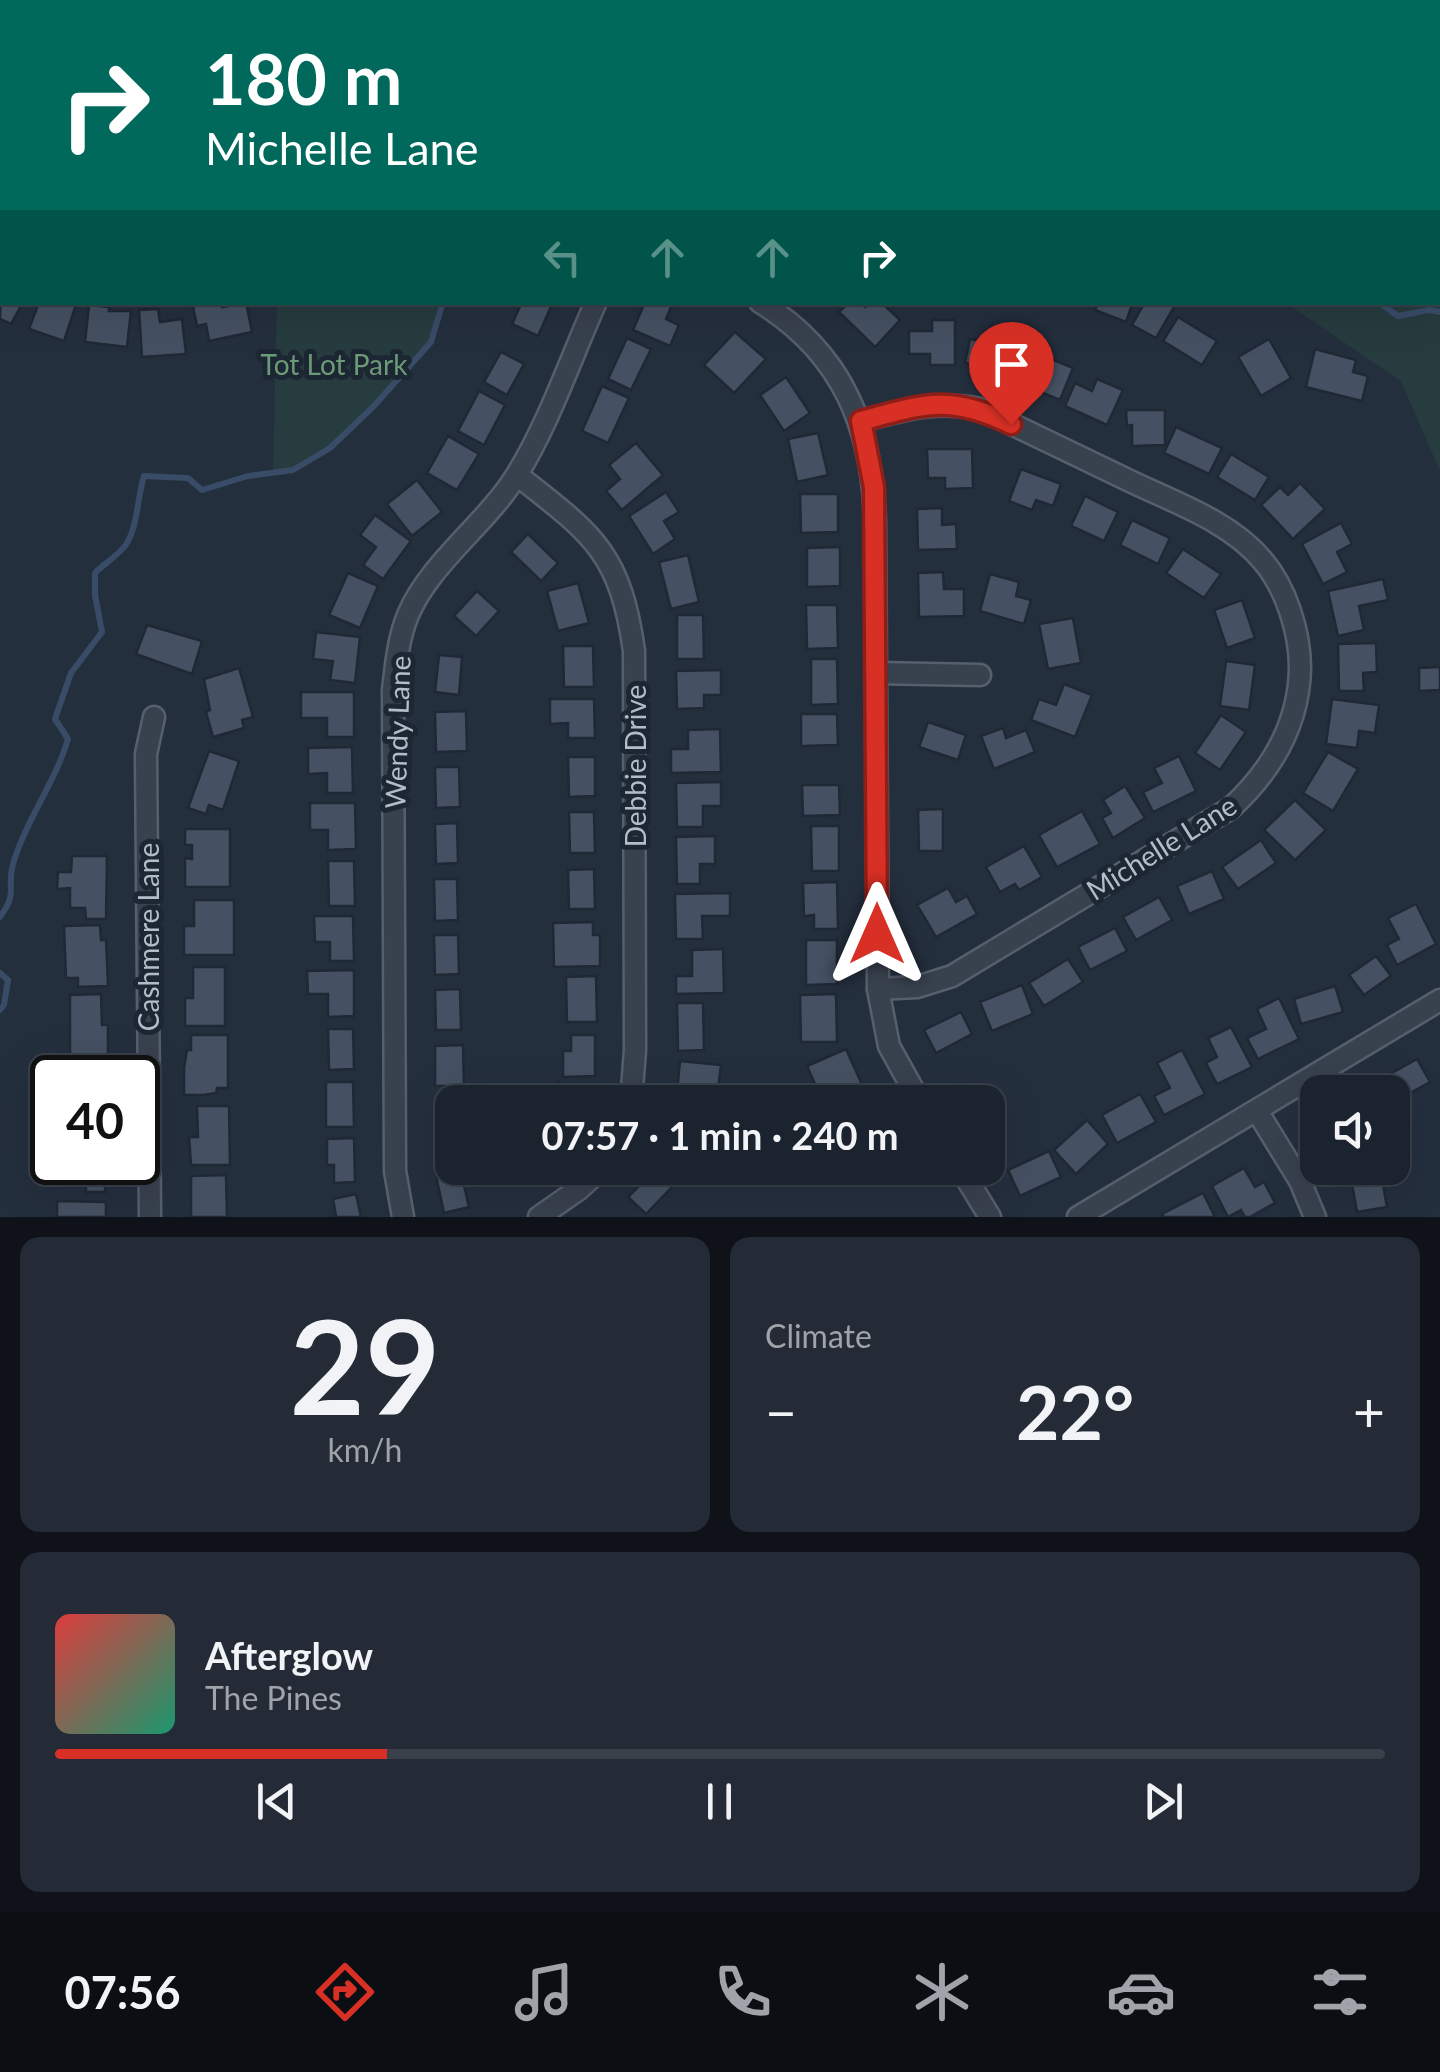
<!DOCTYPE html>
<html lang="en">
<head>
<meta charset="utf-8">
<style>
  body { margin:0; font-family:Lato,sans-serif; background:#242b36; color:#f1f3f6; height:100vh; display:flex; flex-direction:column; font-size:38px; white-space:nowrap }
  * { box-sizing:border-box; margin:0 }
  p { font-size:32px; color:#a0a4aa }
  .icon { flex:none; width:55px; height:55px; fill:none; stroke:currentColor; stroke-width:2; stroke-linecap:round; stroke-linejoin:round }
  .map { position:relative; height:1217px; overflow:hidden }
  .sheet { display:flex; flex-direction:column; gap:20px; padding:20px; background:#0f1319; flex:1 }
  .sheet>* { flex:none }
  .banner { position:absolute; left:0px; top:0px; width:1440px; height:305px; box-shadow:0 10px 40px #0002,0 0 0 2px #39404a; background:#00695c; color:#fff; overflow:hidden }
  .tools { position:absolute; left:1300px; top:1075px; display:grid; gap:20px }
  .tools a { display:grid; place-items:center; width:110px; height:110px; border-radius:20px; background:#1b232e; box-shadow:0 10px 40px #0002,0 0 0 2px #39404a; font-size:50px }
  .speed { position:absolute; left:30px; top:1055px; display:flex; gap:20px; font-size:50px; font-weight:700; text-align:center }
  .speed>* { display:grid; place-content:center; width:130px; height:130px; border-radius:50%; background:#1b232e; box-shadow:0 10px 40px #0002,0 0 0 2px #39404a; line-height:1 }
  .speed .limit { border:5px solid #111; border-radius:15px; background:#fff; color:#111 }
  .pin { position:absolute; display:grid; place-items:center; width:85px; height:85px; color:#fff; margin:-102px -42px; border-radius:50% 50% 50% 0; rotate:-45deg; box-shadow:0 0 10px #0007 }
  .pin .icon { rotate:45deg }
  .me { position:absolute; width:110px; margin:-55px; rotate:0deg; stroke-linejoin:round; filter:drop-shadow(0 0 8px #0008) }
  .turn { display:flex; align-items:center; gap:35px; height:210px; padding:0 40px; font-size:45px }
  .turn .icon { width:130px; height:130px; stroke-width:2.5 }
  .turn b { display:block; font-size:70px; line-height:85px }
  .lanes { display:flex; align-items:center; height:95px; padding:0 40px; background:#0003; justify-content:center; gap:50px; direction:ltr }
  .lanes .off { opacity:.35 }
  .big { font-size:75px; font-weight:700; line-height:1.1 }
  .sheet .widget { flex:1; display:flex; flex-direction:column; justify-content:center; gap:15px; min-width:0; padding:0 35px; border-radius:20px; background:#242b36 }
  .sheet .dial { align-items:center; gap:0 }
  .dial b { font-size:130px; line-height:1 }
  .song { display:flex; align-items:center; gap:30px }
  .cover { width:120px; height:120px; border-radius:15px; background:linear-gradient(135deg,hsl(0 70% 55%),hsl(160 70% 35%)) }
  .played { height:10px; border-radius:5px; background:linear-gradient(90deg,#d93025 25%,#39404a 25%) }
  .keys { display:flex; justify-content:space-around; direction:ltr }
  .heat { display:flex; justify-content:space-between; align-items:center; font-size:55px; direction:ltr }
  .sheet .tiles { flex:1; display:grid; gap:20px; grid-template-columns:1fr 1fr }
  .widget:last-child { grid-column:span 2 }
  .trip { position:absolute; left:435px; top:1085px; width:570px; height:100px; border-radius:20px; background:#1b232e; box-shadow:0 10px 40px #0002,0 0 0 2px #39404a; font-weight:700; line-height:100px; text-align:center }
  .tabs { display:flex; height:160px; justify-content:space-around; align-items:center; background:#0b0e12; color:#a0a4aa }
  .tabs .icon { width:70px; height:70px }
  .tabs .current { color:#d93025 }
  .tabs b { font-size:45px; color:#f1f3f6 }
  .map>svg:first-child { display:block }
</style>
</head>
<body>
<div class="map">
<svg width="1440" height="1217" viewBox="0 0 1440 1217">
  <rect width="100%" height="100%" fill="#242f3e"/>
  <!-- green -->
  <g fill="#263c3f">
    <polygon points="1438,258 1440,259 1440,471 1401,381 1286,303 1438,302"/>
    <polygon points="277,303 443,303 431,342 374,406 330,448 293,470 273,472"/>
  </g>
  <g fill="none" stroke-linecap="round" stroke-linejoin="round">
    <!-- stream -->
    <g stroke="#394c67" stroke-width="6">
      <polyline points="1248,0 1248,2"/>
      <polyline points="1378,302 1398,316 1429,310 1440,312"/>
      <path d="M0,917c19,-26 6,-28 13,-53 13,-44 43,-83 55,-125l-13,-20 16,-46 31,-41 -7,-37v-22c9,-9 22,-17 30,-27 13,-18 12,-48 19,-70l44,2 14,12 46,-14 45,-6 37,-22 44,-42 57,-64 12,-40"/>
      <polyline points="0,973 8,980 4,1005 0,1010"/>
    </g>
  </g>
  <!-- building -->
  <g fill="#455162" stroke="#1f2835" stroke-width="2.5">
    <polygon points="2,267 2,302 23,302 11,324 0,319"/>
    <polygon points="39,302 76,305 64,341 29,329"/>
    <polygon points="221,302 222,307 228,306 227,302 246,302 252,332 209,341 206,324 197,326 193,307 203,302"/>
    <polygon points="522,302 553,302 538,336 512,324"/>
    <polygon points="645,302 673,302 666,319 679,325 670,346 633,330"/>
    <polygon points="849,302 860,302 865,307 870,302 881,302 900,320 875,347 839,312"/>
    <polygon points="1098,302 1133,302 1126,322 1095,310"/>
    <polygon points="1145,302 1177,302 1156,338 1132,325"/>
    <polygon points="89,305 109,307 109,311 131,311 127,347 85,342"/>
    <polygon points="158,309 160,322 182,319 186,354 142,357 139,310"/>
    <polygon points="1178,317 1217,341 1202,365 1163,341"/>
    <polygon points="932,320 955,320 955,365 930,365 930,354 909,354 909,331 932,331"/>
    <polygon points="988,330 1019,336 1012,372 965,363 970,339 986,342"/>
    <polygon points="735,332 766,359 734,393 704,365"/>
    <polygon points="627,338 651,349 631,390 608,379"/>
    <polygon points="1269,339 1291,378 1261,396 1238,357"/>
    <polygon points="1315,349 1356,360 1353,372 1368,376 1362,401 1306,387"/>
    <polygon points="1032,351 1073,368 1060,400 1019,383"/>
    <polygon points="501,352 524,364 507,395 484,382"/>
    <polygon points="786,377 810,413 784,431 760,395"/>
    <polygon points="1097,379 1123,390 1107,425 1065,406 1075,383 1092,391"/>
    <polygon points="602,386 629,398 608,443 582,431"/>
    <polygon points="479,391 505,405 484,445 458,431"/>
    <polygon points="1126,410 1165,410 1165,445 1132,446 1132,425 1127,426"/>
    <polygon points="1176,427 1222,448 1209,474 1164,453"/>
    <polygon points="818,433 828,475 797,482 788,439"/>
    <polygon points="448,436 479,454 457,490 427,473"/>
    <polygon points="636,443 663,475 622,510 606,491 620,479 609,465"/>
    <polygon points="927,449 972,449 973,488 945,489 945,478 928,478"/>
    <polygon points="1231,454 1269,477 1255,500 1217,477"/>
    <polygon points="1021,469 1061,484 1053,506 1036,500 1032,510 1009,501"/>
    <polygon points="417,480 442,512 412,536 387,504"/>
    <polygon points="1300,483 1325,509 1293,539 1261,505 1280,487 1288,495"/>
    <polygon points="666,492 679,512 664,521 675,539 653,554 629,516"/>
    <polygon points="800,494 838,494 838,532 801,533"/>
    <polygon points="1085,496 1118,512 1104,541 1071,526"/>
    <polygon points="942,508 942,525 956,524 957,549 918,550 917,509"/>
    <polygon points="375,515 411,541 383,579 363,565 376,547 360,535"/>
    <polygon points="1132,520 1170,538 1158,564 1120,545"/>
    <polygon points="1341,523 1352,544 1337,552 1347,572 1323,584 1302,544"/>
    <polygon points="528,534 558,563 541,581 511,552"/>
    <polygon points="840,547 840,586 807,587 807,548"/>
    <polygon points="1183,549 1221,574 1204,598 1166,573"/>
    <polygon points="688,555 699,602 671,609 659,562"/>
    <polygon points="943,572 944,589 964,589 964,616 919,617 918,573"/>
    <polygon points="348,573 378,586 360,628 329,615"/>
    <polygon points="990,574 1019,582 1016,596 1031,600 1024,624 980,611"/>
    <polygon points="1383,579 1388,600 1359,606 1364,630 1338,636 1328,591"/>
    <polygon points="578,583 589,623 558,631 547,591"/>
    <polygon points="477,591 499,611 476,636 454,616"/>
    <polygon points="1242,600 1255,638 1227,648 1214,610"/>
    <polygon points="806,605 837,605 838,648 807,649"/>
    <polygon points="677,615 703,615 704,659 677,659"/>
    <polygon points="1073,618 1081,663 1048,669 1039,624"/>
    <polygon points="147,625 202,641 192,674 136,654"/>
    <polygon points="316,632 360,637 355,683 330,680 333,661 313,659"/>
    <polygon points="1376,643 1377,672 1363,673 1364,691 1339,691 1338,644"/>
    <polygon points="563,646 593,646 594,687 564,687"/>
    <polygon points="439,655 462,657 459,695 435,692"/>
    <polygon points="811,659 837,659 838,704 811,705"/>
    <polygon points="1226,661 1255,665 1249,710 1220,706"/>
    <polygon points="1440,667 1440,690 1419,691 1419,668"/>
    <polygon points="239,668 253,717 242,720 244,728 213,737 206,712 210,710 204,679"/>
    <polygon points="721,670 721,695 704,695 704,708 677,709 676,671"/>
    <polygon points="1064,684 1092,695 1075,737 1031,720 1039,699 1056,705"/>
    <polygon points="301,692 354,692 354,737 327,737 327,718 301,718"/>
    <polygon points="550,699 594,699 595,738 568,738 568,723 550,724"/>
    <polygon points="1332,699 1379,705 1375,733 1359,731 1357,748 1326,744"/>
    <polygon points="466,711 467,751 436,752 435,712"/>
    <polygon points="801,714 837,714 838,745 801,746"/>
    <polygon points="1221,715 1246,732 1220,770 1195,753"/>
    <polygon points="928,722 966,735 958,760 919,747"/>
    <polygon points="1003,728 1006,738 1026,730 1035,752 994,769 981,736"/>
    <polygon points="720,729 721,772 671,773 671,749 688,749 688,730"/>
    <polygon points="352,747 353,793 327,793 327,773 308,774 308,748"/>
    <polygon points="209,751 239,761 223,810 209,805 206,814 188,808"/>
    <polygon points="1328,752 1358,769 1333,811 1303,793"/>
    <polygon points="1179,756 1196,791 1153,812 1143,792 1162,783 1154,768"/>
    <polygon points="568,757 595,757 595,796 569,797"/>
    <polygon points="435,767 459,767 460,807 436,808"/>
    <polygon points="721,782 721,806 703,806 703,827 677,827 676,783"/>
    <polygon points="802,785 839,785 840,815 803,816"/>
    <polygon points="1125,786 1145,818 1113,838 1102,818 1111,813 1103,800"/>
    <polygon points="1295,800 1326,830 1295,860 1264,830"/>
    <polygon points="310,803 355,803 356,849 328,850 328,830 310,830"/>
    <polygon points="943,809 943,851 919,851 918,810"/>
    <polygon points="1082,811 1100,844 1057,867 1039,835"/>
    <polygon points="569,812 594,812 595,853 570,853"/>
    <polygon points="457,823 458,863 436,864 435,824"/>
    <polygon points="811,826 839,826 839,871 812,871"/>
    <polygon points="185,829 230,829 230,887 185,887 185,858 192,859 192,845 185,845"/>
    <polygon points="715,836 715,864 700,864 700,884 677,884 676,837"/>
    <polygon points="1261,840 1276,863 1238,889 1222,867"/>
    <polygon points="1024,846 1042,877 1019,890 1015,884 1000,892 986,867"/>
    <polygon points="72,856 107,856 106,919 86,919 85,908 70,908 70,888 57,889 58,872 71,872"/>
    <polygon points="328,861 354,861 355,906 329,906"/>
    <polygon points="594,869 595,909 569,909 568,870"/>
    <polygon points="1212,871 1224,899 1189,914 1177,886"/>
    <polygon points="434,879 457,879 458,920 435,921"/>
    <polygon points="837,882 838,929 814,929 814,915 804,916 803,883"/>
    <polygon points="948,888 956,902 967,896 977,914 936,937 917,905"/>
    <polygon points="730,893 730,916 702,916 703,939 676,939 675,894"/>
    <polygon points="1159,897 1172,920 1136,940 1123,917"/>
    <polygon points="194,900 234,900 234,955 184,955 184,926 194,926"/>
    <polygon points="1416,904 1436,944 1397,965 1387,945 1399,939 1388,918"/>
    <polygon points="314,916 353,916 354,961 330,961 330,942 315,942"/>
    <polygon points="593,922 593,935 600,935 600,966 554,967 553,923"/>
    <polygon points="100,925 101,940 106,940 108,986 78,987 78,978 66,978 64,926"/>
    <polygon points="1115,928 1127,951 1090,970 1078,947"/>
    <polygon points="434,935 458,935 459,974 435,975"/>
    <polygon points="806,940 837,940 837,984 806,985"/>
    <polygon points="723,949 724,993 676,994 676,976 692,976 692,950"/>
    <polygon points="1376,956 1391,976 1364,995 1349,975"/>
    <polygon points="1068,959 1083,982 1044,1006 1029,983"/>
    <polygon points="193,967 225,967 225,1026 185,1026 185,998 193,998"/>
    <polygon points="354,970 354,1016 328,1017 328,994 308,994 307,971"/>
    <polygon points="596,976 597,1022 567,1022 566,977"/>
    <polygon points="1022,985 1033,1014 992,1031 980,1002"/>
    <polygon points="1335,986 1343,1012 1301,1024 1294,999"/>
    <polygon points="460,989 461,1030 436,1030 435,990"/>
    <polygon points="101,994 102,1025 108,1025 108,1055 70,1055 70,995"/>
    <polygon points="836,994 837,1042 801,1042 800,995"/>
    <polygon points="1279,998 1299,1039 1258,1059 1247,1038 1266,1029 1257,1009"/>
    <polygon points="677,1003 703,1003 704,1050 678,1051"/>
    <polygon points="961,1012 972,1034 936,1053 924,1030"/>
    <polygon points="1231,1027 1252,1067 1217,1084 1206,1063 1217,1057 1208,1038"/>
    <polygon points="328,1029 353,1029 354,1069 329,1070"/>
    <polygon points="191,1035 228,1035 228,1088 217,1088 216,1093 204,1095 184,1095 184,1068 187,1050 191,1050"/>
    <polygon points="571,1035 595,1035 595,1076 563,1077 563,1051 571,1051"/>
    <polygon points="463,1045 464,1086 435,1086 435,1046"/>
    <polygon points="846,1049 864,1089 833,1102 823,1102 807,1066"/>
    <polygon points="1182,1050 1205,1094 1164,1115 1154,1096 1170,1088 1157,1063"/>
    <polygon points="1417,1059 1430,1082 1394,1102 1392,1092 1389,1092 1381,1079"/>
    <polygon points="680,1061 721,1065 718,1089 703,1088 701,1102 676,1102"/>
    <rect x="60" y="1063" width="46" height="15"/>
    <polygon points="326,1082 353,1082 354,1127 326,1127"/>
    <polygon points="557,1082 590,1097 588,1102 548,1102"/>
    <polygon points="1140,1094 1156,1122 1117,1143 1102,1115"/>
    <polygon points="197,1106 229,1106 230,1165 191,1165 189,1137 198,1137"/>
    <polygon points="435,1106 452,1106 452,1146 436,1147"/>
    <polygon points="1087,1120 1108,1144 1076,1174 1054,1150"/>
    <polygon points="354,1138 355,1182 334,1183 334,1165 327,1165 327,1139"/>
    <polygon points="1049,1151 1061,1177 1020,1196 1008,1170"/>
    <polygon points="70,1162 106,1162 105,1192 86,1192 86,1183 70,1183"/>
    <polygon points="460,1168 469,1207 444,1213 435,1171"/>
    <polygon points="512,1168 547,1168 525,1184"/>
    <polygon points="1244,1168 1255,1187 1264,1182 1275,1203 1250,1217 1245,1217 1241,1210 1228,1217 1212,1186"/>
    <polygon points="1349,1168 1380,1168 1387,1207 1357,1212"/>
    <polygon points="656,1169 673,1186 646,1214 628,1197"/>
    <polygon points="226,1175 227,1217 191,1217 191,1176"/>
    <polygon points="1203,1193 1215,1217 1164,1217 1162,1214"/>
    <polygon points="356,1194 361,1217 333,1217 336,1216 333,1199"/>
    <polygon points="57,1201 106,1202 106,1217 57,1217"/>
  </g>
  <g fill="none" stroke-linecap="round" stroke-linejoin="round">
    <defs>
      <g id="minor">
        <polyline points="114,0 116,2"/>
        <polyline points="156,0 156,2"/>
        <polyline points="387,0 387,2"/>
        <polyline points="1060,0 1061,2"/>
        <polyline points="853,2 854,0"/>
        <polyline points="0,223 2,224"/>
        <path d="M760,302c83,51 113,127 115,221l3,466 11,57 31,56"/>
        <path d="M861,421c44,-11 73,-21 119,-12 51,24 102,49 152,73 44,21 99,40 131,79 23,27 37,71 37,107 -1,57 -28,102 -69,140l-279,168 -35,11 -39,2"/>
        <path d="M517,475c75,59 103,76 117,176l1,399 -4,52"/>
        <polyline points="876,673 980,675"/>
        <polyline points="1257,1111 1300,1181 1315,1217"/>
        <polyline points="960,1168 990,1217"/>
        <polyline points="150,1217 146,754 154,717"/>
        <path d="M403,1217l-8,-46 -2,-481c3,-25 5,-51 15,-75 21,-51 78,-91 108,-139 33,-53 54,-116 80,-174"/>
        <polyline points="539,1217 579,1189 602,1168"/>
        <polyline points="1078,1217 1440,1000"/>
      </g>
    </defs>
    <!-- minor casing -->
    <use href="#minor" stroke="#565f6c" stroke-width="25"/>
    <!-- minor -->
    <use href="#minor" stroke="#38414e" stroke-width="20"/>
  </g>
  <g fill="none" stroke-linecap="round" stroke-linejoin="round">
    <defs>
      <path id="route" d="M877,934l-3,-447 -13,-66c63,-17 88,-27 150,3"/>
    </defs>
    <!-- route casing -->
    <use href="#route" stroke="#8d1f18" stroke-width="25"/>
    <!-- route -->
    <use href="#route" stroke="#d93025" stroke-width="18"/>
  </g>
  <g text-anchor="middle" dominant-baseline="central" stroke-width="10" stroke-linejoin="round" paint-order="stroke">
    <!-- park labels -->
    <g font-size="28" fill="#6b9a76" stroke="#1d2633">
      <text x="334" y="364">Tot Lot Park</text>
    </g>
    <!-- street labels -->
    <g font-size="28" fill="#b4bcc9" stroke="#1d2633">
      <text transform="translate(397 732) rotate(-88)">Wendy Lane</text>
      <text transform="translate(635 766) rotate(-90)">Debbie Drive</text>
      <text transform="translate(1161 847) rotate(-32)">Michelle Lane</text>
      <text transform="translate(148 937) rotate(-90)">Cashmere Lane</text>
    </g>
  </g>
</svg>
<div class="tools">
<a><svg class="icon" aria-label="sound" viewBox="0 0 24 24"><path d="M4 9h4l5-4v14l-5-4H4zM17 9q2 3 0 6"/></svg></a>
</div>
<div class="speed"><div class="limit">40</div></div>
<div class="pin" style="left:1011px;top:424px;background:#d93025"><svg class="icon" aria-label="arrive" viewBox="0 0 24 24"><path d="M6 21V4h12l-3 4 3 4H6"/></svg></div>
<svg class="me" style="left:877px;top:934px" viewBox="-20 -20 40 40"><path d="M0-17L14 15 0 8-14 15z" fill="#d93025" stroke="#fff" stroke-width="4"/></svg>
<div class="trip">07:57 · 1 min · 240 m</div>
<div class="banner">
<div class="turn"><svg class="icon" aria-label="right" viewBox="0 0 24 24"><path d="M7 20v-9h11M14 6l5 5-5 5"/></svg><div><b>180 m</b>Michelle Lane</div></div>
<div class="lanes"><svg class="icon off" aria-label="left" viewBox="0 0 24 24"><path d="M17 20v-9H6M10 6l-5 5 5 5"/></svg><svg class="icon off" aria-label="ahead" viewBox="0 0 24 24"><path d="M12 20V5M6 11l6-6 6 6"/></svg><svg class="icon off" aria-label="ahead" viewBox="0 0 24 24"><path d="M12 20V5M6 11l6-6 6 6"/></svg><svg class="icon" aria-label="right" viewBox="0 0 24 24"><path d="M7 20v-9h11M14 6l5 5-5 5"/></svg></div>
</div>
</div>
<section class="sheet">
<div class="tiles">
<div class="widget dial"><b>29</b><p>km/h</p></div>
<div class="widget"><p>Climate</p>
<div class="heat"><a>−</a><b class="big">22°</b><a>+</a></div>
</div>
<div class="widget">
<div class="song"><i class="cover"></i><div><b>Afterglow</b><p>The Pines</p></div></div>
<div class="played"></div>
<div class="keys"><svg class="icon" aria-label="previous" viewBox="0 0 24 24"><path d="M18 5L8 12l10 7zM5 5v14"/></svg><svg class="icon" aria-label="pause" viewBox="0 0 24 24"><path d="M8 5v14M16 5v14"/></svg><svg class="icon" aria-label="next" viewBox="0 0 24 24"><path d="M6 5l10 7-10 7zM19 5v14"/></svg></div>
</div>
</div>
</section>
<nav class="tabs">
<b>07:56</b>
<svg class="icon current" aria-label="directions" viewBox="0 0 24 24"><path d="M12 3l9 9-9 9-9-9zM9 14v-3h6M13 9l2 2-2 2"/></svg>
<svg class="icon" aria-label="music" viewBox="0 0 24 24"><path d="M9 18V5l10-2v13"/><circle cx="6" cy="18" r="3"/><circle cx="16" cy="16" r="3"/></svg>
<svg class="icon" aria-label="phone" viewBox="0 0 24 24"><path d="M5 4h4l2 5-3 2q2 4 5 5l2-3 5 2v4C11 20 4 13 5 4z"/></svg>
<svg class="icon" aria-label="climate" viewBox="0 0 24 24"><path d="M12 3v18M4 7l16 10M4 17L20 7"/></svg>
<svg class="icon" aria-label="car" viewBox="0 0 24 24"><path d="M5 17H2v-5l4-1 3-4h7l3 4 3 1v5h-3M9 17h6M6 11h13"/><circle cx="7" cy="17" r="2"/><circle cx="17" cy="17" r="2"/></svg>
<svg class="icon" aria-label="filters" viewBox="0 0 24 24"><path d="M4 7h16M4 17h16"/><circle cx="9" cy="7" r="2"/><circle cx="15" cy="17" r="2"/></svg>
</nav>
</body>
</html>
